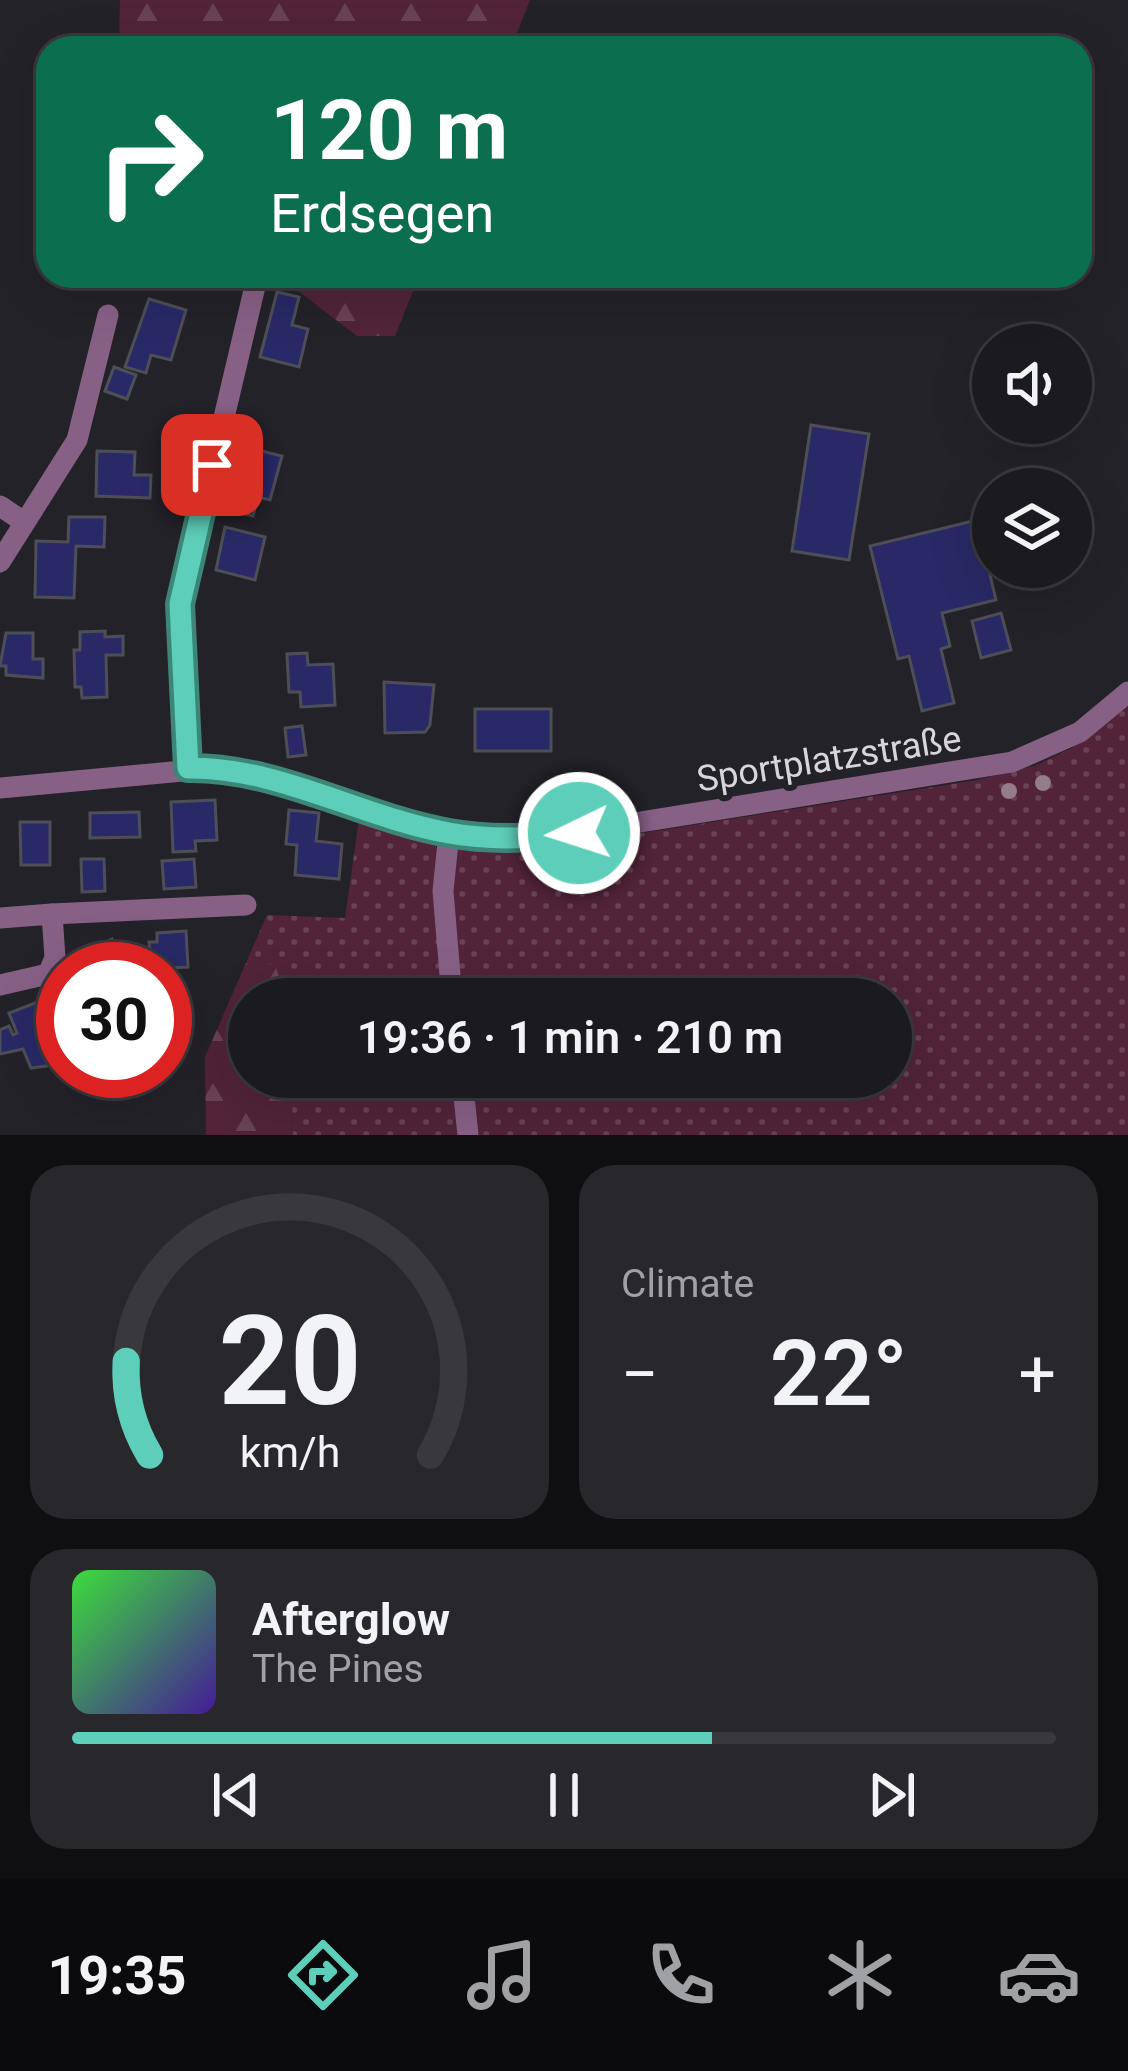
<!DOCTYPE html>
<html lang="en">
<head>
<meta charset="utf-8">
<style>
  body { margin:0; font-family:Roboto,sans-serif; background:#28272c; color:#f1f3f6; height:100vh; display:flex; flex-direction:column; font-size:45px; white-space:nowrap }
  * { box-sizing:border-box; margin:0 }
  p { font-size:39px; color:#a0a1a4 }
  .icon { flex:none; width:66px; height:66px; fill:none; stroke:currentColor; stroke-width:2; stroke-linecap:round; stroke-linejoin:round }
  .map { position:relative; height:1135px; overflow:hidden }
  .drawer { display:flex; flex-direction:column; gap:30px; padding:30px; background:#0f0e11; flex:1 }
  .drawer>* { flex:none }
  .guide { position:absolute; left:36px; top:36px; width:1056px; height:252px; border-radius:36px; box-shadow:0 12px 48px #0002,0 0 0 3px #39383d; background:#0b6e4f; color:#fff; overflow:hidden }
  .controls { position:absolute; left:972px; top:324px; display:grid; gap:24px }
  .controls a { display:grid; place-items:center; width:120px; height:120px; border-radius:50%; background:#1b1a1f; box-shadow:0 12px 48px #0002,0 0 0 3px #39383d; font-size:60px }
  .speed { position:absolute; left:36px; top:942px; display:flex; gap:24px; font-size:60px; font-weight:700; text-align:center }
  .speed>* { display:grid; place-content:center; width:156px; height:156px; border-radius:50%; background:#1b1a1f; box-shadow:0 12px 48px #0002,0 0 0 3px #39383d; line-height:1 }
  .speed .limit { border:18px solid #d22; background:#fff; color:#111 }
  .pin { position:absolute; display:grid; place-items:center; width:102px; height:102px; color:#fff; margin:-51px; border-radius:24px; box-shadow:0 6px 18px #0006 }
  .me { position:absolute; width:132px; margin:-66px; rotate:266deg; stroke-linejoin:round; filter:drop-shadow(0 0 9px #0008) }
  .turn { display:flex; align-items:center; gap:42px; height:252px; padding:0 36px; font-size:54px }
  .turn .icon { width:156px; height:156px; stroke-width:2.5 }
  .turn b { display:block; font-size:84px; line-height:102px }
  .big { font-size:90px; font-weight:600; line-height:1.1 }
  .drawer .tile { flex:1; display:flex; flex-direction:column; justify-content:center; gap:18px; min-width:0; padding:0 42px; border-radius:36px; background:#28272c }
  .drawer .dial { align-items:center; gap:0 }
  .dial svg { height:312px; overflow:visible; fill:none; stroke:#39383d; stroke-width:7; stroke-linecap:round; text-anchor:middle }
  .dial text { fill:#f1f3f6; stroke:none }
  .song { display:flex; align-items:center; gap:36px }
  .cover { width:144px; height:144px; border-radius:18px; background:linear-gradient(135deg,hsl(120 70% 55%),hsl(260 70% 35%)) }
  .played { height:12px; border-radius:6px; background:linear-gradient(90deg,#5dceb9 65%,#39383d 65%) }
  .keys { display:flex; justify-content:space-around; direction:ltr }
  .heat { display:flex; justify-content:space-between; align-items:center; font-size:66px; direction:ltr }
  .drawer .tiles { flex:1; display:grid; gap:30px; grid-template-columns:1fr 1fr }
  .tile:last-child { grid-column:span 2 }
  .trip { position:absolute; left:228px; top:978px; width:684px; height:120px; border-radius:60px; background:#1b1a1f; box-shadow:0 12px 48px #0002,0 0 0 3px #39383d; font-weight:600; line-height:120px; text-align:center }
  .tab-bar { display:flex; height:192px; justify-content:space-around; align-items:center; background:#0b0a0c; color:#a0a1a4 }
  .tab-bar .icon { width:84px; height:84px }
  .tab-bar .current { color:#5dceb9 }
  .tab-bar b { font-size:54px; color:#f1f3f6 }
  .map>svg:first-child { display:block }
</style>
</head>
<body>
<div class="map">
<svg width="1128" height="1135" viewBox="0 0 1128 1135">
  <defs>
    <pattern id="green-dots" width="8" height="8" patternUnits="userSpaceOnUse" patternTransform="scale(3)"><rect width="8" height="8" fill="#522339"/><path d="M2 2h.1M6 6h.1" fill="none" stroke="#6a4255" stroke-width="1.8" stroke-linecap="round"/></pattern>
    <pattern id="forest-firs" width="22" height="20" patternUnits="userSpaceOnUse" patternTransform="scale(3)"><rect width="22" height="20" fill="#522339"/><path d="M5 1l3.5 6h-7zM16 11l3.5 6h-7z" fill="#6a4255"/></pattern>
  </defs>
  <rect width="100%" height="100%" fill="#242229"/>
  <!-- green -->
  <polygon fill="url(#green-dots)" points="1128,704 1128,1135 293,1135 291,1077 891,1077 891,999 287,999 285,982 260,961 245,965 267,915 345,918 359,819 434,841 438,853 452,854 464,845 513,847 649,832 977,780 1034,766 1072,748"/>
  <!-- forest -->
  <g fill="url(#forest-firs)">
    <polygon points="120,0 530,0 511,48 119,48"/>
    <polygon points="267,276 419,276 395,336 357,336 284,280"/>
    <polygon points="260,961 275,965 287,999 249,999 249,1077 291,1077 293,1135 206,1135 205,1057 245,965"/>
  </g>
  <!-- building -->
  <g fill="#282966" stroke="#4d4e56" stroke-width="3">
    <polygon points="277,292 299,297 292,325 308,329 299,367 260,357"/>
    <polygon points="149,299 186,310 171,360 151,355 146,373 125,367"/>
    <polygon points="114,367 136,375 127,399 105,391"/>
    <polygon points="811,425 869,434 849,560 792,551"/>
    <polygon points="225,442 282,456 270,500 258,497 253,516 225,509 234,470 219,466"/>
    <polygon points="97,451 135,452 134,475 151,475 150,498 96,496"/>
    <polygon points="69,517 105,517 104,547 76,546 74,598 35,597 36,541 68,542"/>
    <polygon points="977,520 996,600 942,613 950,646 941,649 954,703 922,711 909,656 898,659 870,546"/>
    <polygon points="225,527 265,537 255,580 216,570"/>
    <polygon points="1001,613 1011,650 981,658 972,621"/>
    <polygon points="105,631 105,637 123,636 123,655 106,655 107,697 82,698 81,687 75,687 74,650 80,650 80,632"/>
    <polygon points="6,633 33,633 33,659 43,659 43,678 6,675 6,666 0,666"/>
    <polygon points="307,653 308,665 333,664 335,705 301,707 300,692 289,692 287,654"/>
    <polygon points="384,682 434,685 430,725 425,732 385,733"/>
    <rect x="475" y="709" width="76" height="42"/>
    <polygon points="302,726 306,755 288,757 285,728"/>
    <polygon points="215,800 217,840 195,841 196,851 173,852 171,802"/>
    <polygon points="289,810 319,813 316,841 342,844 339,879 295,875 297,845 286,844"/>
    <polygon points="139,812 140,837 90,838 90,813"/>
    <polygon points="20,822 50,822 50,865 21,865"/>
    <polygon points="81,859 104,859 105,891 82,892"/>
    <polygon points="194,859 196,887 164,889 162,861"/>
    <polygon points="186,931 188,967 151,969 149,942 157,942 157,933"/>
    <polygon points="112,939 125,969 87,969 81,953"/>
    <polygon points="48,998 62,1034 57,1036 63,1041 62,1064 31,1068 23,1049 0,1054 0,1030 9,1026 13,1035 17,1033 9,1013"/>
  </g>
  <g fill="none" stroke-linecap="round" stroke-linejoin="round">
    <!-- minor -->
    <g stroke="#876086" stroke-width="21">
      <polyline points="0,506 24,522"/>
      <polyline points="0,562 77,440 108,315"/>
      <polyline points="188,768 180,604 256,282"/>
      <polyline points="0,788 215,768 449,833 541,838 1012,762 1080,732 1128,692"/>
      <polyline points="449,833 443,891 452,999"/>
      <polyline points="52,914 246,905"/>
      <polyline points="0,918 52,914 55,958 48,974 0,985"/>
      <polyline points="462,1077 468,1135"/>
    </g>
  </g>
  <!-- trees -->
  <g fill="#957c89">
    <circle cx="1043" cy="783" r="8"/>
    <circle cx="1009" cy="791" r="8"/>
  </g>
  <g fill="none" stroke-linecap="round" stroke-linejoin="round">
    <defs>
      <path id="route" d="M212,465l-32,139 8,164c91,-1 172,49 261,65 43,8 87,5 130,0"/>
    </defs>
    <!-- route casing -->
    <use href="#route" stroke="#3c8678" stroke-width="30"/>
    <!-- route -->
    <use href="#route" stroke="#5dceb9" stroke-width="21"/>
  </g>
  <g text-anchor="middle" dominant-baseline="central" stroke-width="12" stroke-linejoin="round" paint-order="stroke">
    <!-- street labels -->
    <g font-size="36" fill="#d8d6db" stroke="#242229">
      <text transform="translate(829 759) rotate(-9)">Sportplatzstraße</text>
    </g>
  </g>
</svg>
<div class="controls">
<a><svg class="icon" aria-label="sound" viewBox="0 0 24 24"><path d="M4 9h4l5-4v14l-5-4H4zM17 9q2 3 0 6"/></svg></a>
<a><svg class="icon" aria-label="layers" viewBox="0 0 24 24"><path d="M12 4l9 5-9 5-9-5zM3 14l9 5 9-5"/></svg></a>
</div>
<div class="speed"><div class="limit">30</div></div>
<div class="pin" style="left:212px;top:465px;background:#d93025"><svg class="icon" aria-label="arrive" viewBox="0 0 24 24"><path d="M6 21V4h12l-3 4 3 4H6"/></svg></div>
<svg class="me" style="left:579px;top:833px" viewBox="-20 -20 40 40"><circle r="17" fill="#5dceb9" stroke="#fff" stroke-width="3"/><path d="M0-11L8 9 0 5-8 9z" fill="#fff"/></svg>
<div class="trip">19:36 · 1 min · 210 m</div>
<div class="guide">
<div class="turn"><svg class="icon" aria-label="right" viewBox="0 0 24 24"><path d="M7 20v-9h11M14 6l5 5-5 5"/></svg><div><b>120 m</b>Erdsegen</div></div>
</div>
</div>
<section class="drawer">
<div class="tiles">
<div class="tile dial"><svg viewBox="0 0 100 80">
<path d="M14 69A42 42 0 1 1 86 69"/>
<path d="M14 69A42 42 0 0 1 8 45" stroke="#5dceb9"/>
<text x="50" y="56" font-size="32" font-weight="700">20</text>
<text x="50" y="72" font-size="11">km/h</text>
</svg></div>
<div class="tile"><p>Climate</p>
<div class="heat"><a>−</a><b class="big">22°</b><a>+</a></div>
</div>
<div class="tile">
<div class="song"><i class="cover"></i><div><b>Afterglow</b><p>The Pines</p></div></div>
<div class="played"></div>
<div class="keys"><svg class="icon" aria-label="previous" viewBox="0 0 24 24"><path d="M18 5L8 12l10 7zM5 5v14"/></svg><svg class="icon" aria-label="pause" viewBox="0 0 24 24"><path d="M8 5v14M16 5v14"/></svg><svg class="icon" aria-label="next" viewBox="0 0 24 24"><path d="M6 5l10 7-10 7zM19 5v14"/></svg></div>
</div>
</div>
</section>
<nav class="tab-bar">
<b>19:35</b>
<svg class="icon current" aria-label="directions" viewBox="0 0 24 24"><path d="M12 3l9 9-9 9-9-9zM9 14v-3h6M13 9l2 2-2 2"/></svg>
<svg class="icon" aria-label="music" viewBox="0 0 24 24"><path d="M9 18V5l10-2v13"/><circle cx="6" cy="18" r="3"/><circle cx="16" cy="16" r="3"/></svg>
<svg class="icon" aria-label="phone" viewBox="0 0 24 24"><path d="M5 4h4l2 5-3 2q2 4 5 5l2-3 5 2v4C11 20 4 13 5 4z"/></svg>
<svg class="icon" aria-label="climate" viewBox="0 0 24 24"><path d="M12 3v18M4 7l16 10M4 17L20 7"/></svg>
<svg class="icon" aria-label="car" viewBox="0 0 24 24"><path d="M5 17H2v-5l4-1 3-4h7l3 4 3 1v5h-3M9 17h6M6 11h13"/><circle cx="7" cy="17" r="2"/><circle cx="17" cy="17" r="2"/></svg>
</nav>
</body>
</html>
